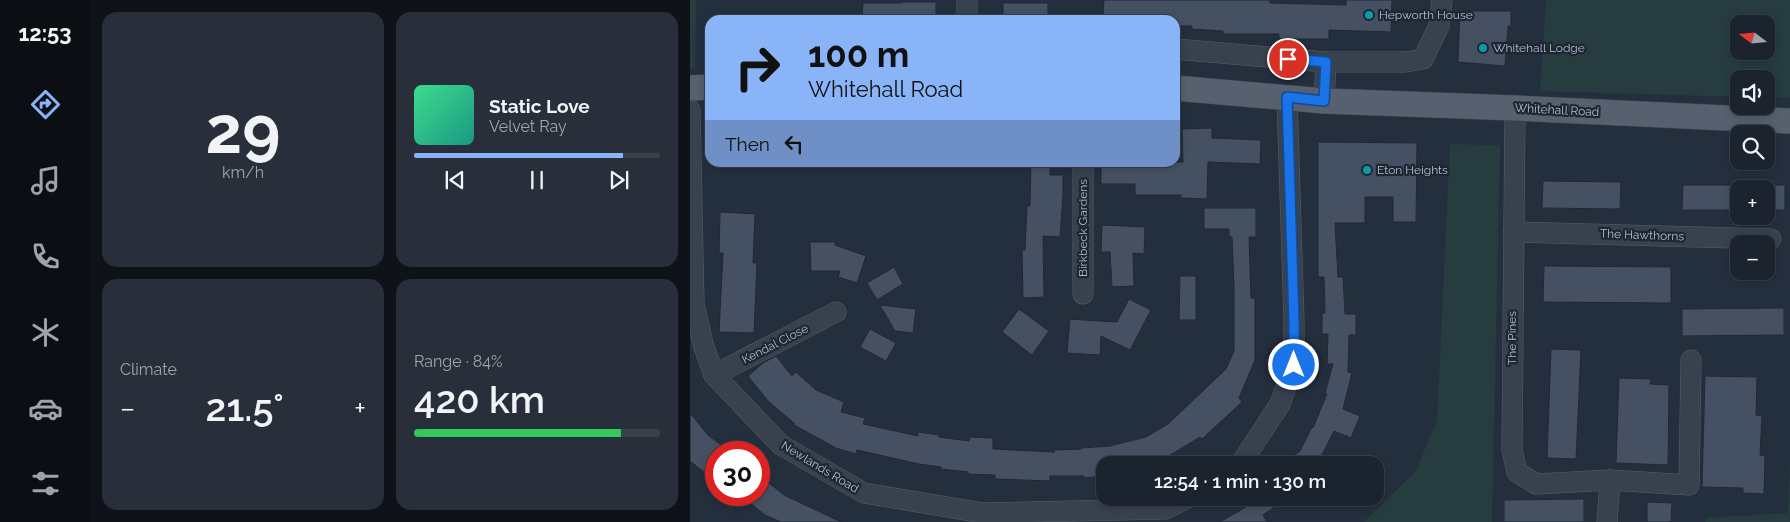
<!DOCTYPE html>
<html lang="en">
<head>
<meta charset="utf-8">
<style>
  body { margin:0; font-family:Raleway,sans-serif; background:#282f3a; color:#f1f3f6; height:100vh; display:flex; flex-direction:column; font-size:19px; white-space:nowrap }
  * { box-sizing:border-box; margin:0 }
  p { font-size:16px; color:#a0a4aa }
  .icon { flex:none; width:28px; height:28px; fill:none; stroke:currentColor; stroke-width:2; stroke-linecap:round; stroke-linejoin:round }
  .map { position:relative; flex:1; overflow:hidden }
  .drawer { display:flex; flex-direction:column; gap:12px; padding:12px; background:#0f1319; width:600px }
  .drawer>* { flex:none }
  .banner { position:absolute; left:15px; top:15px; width:475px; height:152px; border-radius:15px; box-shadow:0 2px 8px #0003,0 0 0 1px #39404a; background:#8ab4f8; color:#111; overflow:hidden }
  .needle { width:32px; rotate:286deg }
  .buttons { position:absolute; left:1040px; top:15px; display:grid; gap:10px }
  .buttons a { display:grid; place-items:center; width:45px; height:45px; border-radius:10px; background:#1b232e; box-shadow:0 2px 8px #0003,0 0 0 1px #39404a; font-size:25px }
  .speed { position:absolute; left:15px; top:441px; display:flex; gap:10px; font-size:25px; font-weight:700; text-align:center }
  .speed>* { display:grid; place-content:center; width:65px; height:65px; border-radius:50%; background:#1b232e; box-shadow:0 2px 8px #0003,0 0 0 1px #39404a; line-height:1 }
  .speed .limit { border:8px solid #d22; background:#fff; color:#111 }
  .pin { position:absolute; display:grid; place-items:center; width:42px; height:42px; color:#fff; margin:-21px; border:2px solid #fff; border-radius:50%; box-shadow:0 1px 5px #0007 }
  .me { position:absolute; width:55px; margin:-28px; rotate:0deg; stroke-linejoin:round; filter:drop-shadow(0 0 4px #0008) }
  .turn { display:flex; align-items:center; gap:18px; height:105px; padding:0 20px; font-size:22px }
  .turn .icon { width:65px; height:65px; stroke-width:2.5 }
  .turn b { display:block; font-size:35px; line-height:42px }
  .then { display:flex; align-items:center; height:48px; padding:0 20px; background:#0003; gap:10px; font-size:19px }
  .big { font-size:38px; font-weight:600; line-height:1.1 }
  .drawer .tile { flex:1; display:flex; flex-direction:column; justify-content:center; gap:8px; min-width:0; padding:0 18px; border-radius:15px; background:#282f3a }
  .drawer .dial { align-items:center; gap:0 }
  .dial b { font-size:65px; line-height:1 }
  .song { display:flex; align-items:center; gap:15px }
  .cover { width:60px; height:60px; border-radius:8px; background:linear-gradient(135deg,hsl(150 70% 55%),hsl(170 70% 35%)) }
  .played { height:5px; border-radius:2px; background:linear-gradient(90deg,#8ab4f8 85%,#39404a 85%) }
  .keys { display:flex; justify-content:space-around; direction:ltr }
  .heat { display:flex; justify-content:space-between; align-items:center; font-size:28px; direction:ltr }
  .charge { height:8px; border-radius:4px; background:linear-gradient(90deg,#34c759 84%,#39404a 0) }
  .drawer .tiles { flex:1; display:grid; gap:12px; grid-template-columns:repeat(2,1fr) }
  .trip { position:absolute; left:406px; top:456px; width:288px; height:50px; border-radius:15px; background:#1b232e; box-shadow:0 2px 8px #0003,0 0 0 1px #39404a; font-weight:600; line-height:50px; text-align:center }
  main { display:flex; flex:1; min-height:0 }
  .menu { display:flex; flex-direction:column; width:90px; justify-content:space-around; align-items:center; background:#0b0e12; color:#a0a4aa }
  .menu .icon { width:35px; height:35px }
  .menu .selected { color:#8ab4f8 }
  .menu b { font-size:22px; color:#f1f3f6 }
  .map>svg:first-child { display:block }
</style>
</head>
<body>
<main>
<nav class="menu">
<b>12:53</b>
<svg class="icon selected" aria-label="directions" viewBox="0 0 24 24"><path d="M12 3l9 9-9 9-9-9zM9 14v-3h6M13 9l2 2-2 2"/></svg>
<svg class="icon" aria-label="music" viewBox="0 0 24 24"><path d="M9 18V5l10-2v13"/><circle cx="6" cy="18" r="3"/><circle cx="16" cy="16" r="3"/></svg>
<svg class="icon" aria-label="phone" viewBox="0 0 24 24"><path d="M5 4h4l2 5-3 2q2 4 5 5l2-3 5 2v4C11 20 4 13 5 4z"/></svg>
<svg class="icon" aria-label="climate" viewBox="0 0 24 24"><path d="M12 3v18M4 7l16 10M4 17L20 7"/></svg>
<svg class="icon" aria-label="car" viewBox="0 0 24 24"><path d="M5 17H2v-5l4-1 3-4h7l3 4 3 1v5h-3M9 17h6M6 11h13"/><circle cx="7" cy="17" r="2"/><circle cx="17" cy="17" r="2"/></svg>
<svg class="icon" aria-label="filters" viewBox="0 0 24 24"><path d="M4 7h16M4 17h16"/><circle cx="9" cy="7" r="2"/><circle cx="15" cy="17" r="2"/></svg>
</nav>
<section class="drawer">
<div class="tiles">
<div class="tile dial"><b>29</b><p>km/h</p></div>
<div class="tile">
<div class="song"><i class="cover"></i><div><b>Static Love</b><p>Velvet Ray</p></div></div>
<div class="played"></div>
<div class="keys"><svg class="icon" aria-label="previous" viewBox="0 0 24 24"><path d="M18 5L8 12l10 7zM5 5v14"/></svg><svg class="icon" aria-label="pause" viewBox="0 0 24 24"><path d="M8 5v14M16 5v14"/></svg><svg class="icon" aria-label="next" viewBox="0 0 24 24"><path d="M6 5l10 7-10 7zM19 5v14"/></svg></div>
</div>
<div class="tile"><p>Climate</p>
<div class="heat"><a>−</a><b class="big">21.5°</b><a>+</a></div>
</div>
<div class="tile"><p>Range · 84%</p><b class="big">420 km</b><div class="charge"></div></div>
</div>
</section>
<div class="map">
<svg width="1100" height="522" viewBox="0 0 1100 522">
  <rect width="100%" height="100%" fill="#242f3e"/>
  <!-- green -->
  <g fill="#263c3f" fill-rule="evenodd">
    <polygon points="0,0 6,0 5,68 0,69"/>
    <path d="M856,0h244v98l-24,-1v-18h-27v18l-199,-6zM1049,24h27v27h-27z"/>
    <polygon points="760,144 810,145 802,522 674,522 726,471 747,420"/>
    <polygon points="1100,461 1100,522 1015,522 1016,518 1098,513"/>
  </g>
  <!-- building -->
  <g fill="#455162" stroke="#1f2835">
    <polygon points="414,0 580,0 580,3 656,5 656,0 702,0 701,32 639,30 639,39 589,39 589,34 533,34 533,31 502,29 502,26 485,26 485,20 440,20 441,17 413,16"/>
    <polygon points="211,2 246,2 246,20 172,20 173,3 211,3"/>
    <rect x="313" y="3" width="45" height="17"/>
    <polygon points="770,11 821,11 821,26 818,26 815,66 768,62"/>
    <polygon points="522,128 522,138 571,140 570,164 518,162 517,199 491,198 491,195 445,195 445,184 411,184 411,162 493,162 492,129"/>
    <polygon points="628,142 727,143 726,222 703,222 703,197 675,197 675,223 645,223 648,277 653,277 655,314 666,314 666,335 659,335 658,372 662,373 653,409 670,416 661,438 644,431 627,465 591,465 610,451 622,427 623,428 637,394 635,393 643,364 637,364 638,334 632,334 632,313 635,313 634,277 628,277"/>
    <polygon points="341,162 360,162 360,175 373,175 373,195 370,237 353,236 354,297 333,298 332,250 335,250 337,206 340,206"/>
    <polygon points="853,181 931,182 930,209 852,208"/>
    <polygon points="993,185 1095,185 1095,210 1076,210 1076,189 1049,189 1049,210 992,210"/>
    <polygon points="514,208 566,208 566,237 559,237 561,298 565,298 565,360 549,398 552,402 512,439 510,437 474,459 475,465 415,465 415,476 394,478 394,476 360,476 360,481 305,479 305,475 278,474 278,472 251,469 251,467 229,464 167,450 166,454 146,448 104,425 105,424 78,401 58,376 73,363 86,356 102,376 106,372 126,390 154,402 151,412 175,418 173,424 228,436 228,432 249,435 249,437 279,441 280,437 303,438 303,449 364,452 364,450 391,449 391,448 420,446 456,437 478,424 536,369 544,351 544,286 542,237 539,237 539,229 514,229"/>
    <polygon points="30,212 65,214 63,263 67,263 64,333 29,332 33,253 29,253"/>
    <polygon points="412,225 455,227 454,254 443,253 444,286 422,287 420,252 411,252"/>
    <polygon points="120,242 145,242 145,245 176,256 167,283 148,277 150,271 121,271"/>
    <polygon points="854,266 981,267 981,303 853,302"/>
    <polygon points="204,267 213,284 187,300 177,283"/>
    <polygon points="490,276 506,276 506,320 489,320"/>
    <polygon points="439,299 461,310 440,350 411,336 410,355 377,353 380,319 378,319 427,322"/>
    <polygon points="190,305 226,309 223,333 205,331"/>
    <polygon points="1094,308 1094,335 992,336 992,309"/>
    <polygon points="329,309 359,331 342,355 312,332"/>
    <polygon points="180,329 206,343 196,361 170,347"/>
    <polygon points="861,349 891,350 886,459 857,458"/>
    <polygon points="1015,376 1067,377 1066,415 1072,416 1070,455 1075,456 1074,494 1053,493 1053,488 1012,487"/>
    <polygon points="929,378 961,379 960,384 979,385 978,465 926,463"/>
    <polygon points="0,413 18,435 35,448 31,452 26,452 26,477 17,470 15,473 0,461"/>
    <polygon points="69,475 94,495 151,522 91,522 75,515 50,495 69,495"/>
    <polygon points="571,498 598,498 573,515 577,522 530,522"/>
    <polygon points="894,499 894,522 814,522 814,500"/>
    <polygon points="957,502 982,503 981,522 957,522"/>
  </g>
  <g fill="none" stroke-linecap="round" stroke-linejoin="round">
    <defs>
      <g id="minor">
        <polyline points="277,20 277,0"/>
        <polyline points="485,49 636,62"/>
        <polyline points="634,101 636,62 715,62 733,59 749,26 752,0"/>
        <polyline points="825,108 822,450 827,472 846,484 920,480 999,485 1001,360"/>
        <polyline points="0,110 4,304 13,344 24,375 91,445 174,493 293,513 475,509 497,498"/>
        <polyline points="393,162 393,294"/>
        <polyline points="823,232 1081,239"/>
        <polyline points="24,375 146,312"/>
        <polyline points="550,465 590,404 604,365 604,321 597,97"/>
        <polyline points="917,522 920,480"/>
      </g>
      <g id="major">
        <polyline points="0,88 20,87"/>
        <polyline points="485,88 634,101 825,108 1100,121"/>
      </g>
    </defs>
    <!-- minor casing -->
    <use href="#minor" stroke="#565f6c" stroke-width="21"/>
    <!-- major casing -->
    <use href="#major" stroke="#414a57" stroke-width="26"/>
    <!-- minor -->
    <use href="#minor" stroke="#38414e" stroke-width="20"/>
    <!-- major -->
    <use href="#major" stroke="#56606e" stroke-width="25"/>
  </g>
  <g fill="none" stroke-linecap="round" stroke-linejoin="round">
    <defs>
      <polyline id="route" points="598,59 636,62 634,101 597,97 604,321 604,365"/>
    </defs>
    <!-- route casing -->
    <use href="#route" stroke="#114b97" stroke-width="12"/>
    <!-- route -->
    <use href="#route" stroke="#1a73e8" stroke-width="9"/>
  </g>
  <!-- markers -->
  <g fill="#0f9aa8" stroke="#1d2633" stroke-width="2">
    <circle cx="679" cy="15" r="5"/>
    <circle cx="793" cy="48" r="5"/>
    <circle cx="677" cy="170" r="5"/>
  </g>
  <g text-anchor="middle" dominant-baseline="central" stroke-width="4.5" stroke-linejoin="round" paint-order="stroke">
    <!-- poi labels -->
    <g font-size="12" fill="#b4bcc9" stroke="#1d2633" text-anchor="start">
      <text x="689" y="15">Hepworth House</text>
      <text x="803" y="48">Whitehall Lodge</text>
      <text x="687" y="170">Eton Heights</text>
    </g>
    <!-- street labels -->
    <g font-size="12" fill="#b4bcc9" stroke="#1d2633">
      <text transform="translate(867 110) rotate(3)">Whitehall Road</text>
      <text transform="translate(393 228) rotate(-90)">Birkbeck Gardens</text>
      <text transform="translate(952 235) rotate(2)">The Hawthorns</text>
      <text transform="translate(822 338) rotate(-90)">The Pines</text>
      <text transform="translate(85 344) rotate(-27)">Kendal Close</text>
      <text transform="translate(130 467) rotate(31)">Newlands Road</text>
    </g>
  </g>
</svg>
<div class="buttons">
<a><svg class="needle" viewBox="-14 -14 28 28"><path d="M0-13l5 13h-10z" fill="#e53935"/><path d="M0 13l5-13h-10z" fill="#a0a4aa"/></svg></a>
<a><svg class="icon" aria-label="sound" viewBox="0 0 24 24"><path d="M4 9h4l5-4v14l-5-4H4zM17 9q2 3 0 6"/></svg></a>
<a><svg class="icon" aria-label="search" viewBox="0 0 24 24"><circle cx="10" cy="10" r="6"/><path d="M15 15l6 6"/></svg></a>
<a>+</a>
<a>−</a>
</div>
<div class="speed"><div class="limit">30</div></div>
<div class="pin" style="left:598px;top:59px;background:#d93025"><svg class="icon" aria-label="arrive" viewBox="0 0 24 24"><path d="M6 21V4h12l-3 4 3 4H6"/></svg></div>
<svg class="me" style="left:604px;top:365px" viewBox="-20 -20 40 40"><circle r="17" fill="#1a73e8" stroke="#fff" stroke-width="3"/><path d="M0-11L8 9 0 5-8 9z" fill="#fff"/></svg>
<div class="trip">12:54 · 1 min · 130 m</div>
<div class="banner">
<div class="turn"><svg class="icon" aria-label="right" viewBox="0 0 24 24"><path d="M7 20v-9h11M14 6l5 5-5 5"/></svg><div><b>100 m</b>Whitehall Road</div></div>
<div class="then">Then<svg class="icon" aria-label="left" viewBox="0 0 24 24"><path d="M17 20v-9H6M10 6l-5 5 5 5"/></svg></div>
</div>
</div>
</main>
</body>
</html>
